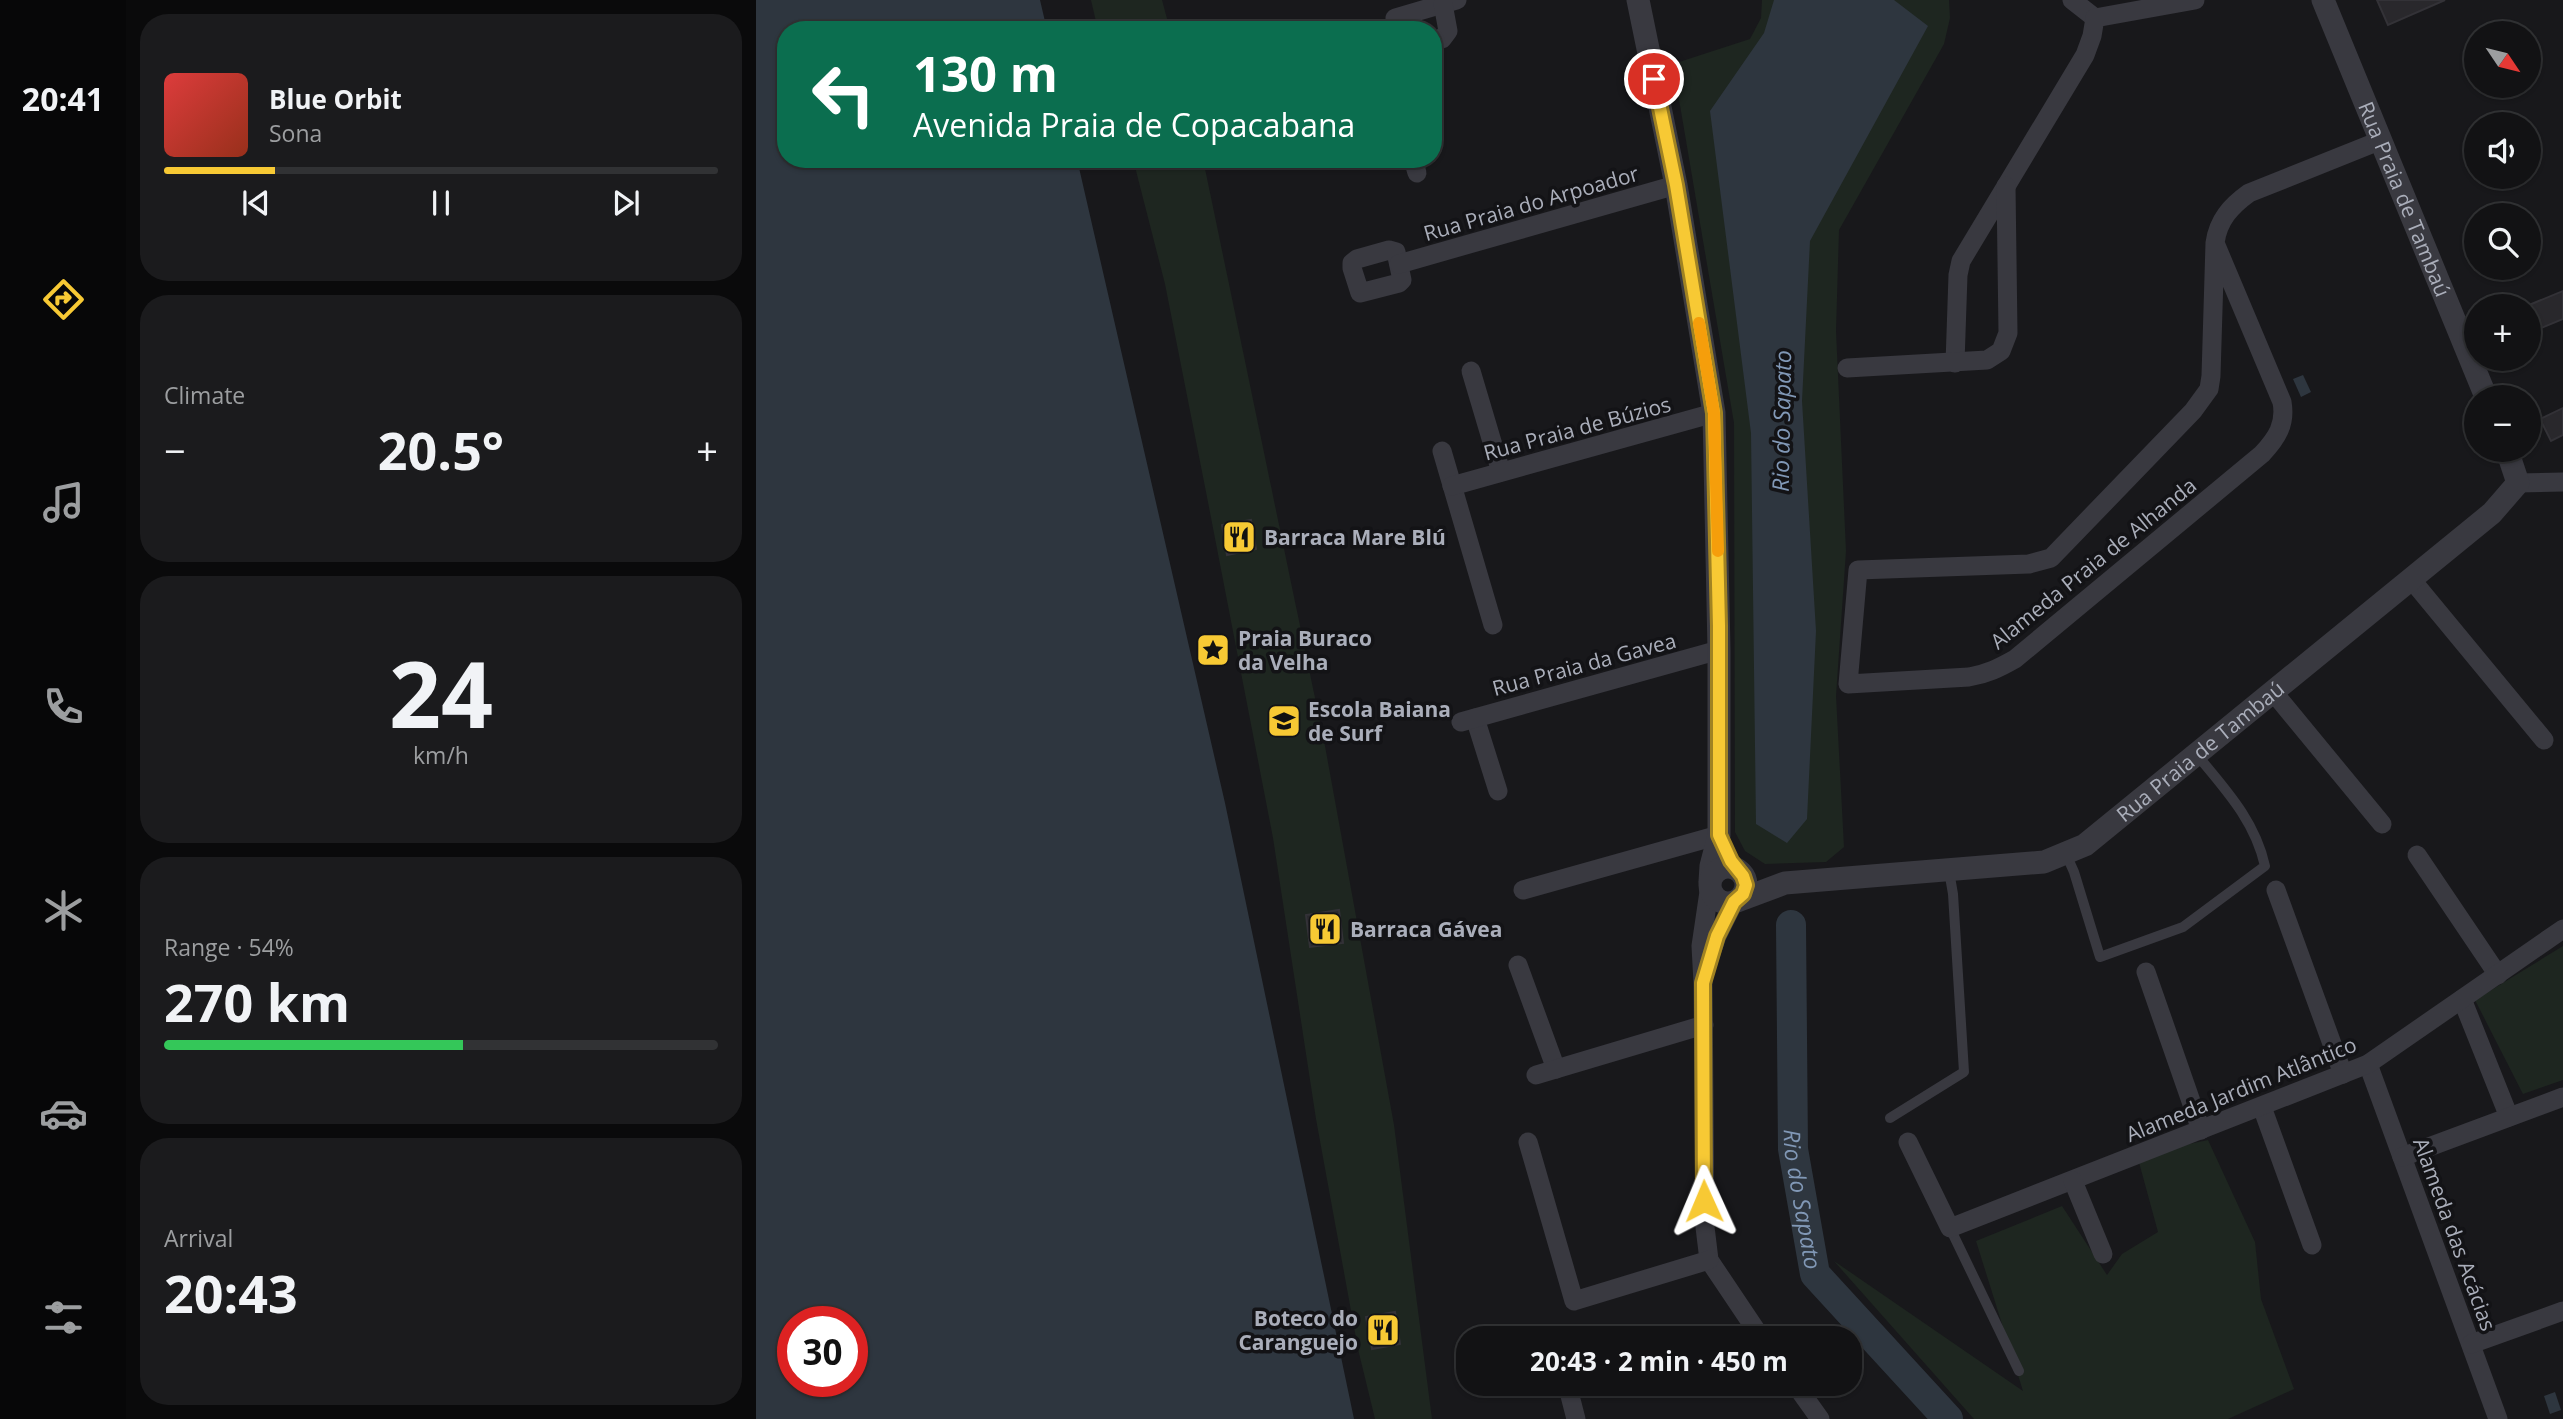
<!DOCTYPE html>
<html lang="en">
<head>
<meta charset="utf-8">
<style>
  body { margin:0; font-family:"Open Sans",sans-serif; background:#1b1b1d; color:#f1f3f6; height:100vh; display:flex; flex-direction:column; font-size:26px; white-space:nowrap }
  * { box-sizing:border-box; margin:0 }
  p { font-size:23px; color:#9c9ea0 }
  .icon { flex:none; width:38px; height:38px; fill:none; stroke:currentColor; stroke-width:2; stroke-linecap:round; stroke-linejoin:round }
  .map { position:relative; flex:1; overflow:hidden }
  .sheet { display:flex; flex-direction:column; gap:14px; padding:14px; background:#0a0a0b; width:630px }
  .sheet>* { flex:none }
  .guide { position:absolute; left:21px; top:21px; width:665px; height:147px; border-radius:28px; box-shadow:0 2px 5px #0004,0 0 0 2px #313234; background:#0b6e4f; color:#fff; overflow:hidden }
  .needle { width:46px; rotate:125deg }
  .fabs { position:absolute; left:1708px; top:21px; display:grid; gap:14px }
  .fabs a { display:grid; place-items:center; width:77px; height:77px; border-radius:50%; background:#121214; box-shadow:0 2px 5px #0004,0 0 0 2px #313234; font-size:35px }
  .speed { position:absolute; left:21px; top:1306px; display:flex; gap:14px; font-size:35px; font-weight:700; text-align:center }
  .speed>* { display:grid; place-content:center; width:91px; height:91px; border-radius:50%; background:#121214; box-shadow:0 2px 5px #0004,0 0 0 2px #313234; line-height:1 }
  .speed .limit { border:10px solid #d22; background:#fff; color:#111 }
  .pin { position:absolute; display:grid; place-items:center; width:60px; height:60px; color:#fff; margin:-30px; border:4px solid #fff; border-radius:50%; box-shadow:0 2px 7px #0007 }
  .me { position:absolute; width:77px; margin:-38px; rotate:359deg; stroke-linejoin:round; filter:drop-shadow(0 0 5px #0008) }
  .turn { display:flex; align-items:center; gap:24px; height:147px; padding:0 21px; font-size:32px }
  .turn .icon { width:91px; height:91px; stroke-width:2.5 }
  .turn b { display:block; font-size:49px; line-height:60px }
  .big { font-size:52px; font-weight:700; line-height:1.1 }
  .sheet .widget { flex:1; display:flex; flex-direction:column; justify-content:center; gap:10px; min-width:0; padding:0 24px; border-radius:28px; background:#1b1b1d }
  .sheet .dial { align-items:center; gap:0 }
  .dial b { font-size:91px; line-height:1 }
  .song { display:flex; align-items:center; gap:21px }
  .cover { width:84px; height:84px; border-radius:10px; background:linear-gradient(135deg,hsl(0 70% 55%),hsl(10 70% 35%)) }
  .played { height:7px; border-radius:4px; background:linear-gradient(90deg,#f7c934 20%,#313234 20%) }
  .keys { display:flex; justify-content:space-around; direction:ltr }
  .heat { display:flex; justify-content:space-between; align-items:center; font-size:38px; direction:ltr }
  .charge { height:10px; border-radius:5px; background:linear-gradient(90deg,#34c759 54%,#313234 0) }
  .trip { position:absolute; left:700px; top:1326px; width:406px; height:70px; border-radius:28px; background:#121214; box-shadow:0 2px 5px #0004,0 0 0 2px #313234; font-weight:700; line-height:70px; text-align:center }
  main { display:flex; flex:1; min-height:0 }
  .dock { display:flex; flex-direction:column; width:126px; justify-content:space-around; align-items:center; background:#070708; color:#9c9ea0 }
  .dock .icon { width:49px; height:49px }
  .dock .selected { color:#f7c934 }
  .dock b { font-size:32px; color:#f1f3f6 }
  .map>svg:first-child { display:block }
</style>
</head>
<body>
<main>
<nav class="dock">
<b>20:41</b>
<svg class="icon selected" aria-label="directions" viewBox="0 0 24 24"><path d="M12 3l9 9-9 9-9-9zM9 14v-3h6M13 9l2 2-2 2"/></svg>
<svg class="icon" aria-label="music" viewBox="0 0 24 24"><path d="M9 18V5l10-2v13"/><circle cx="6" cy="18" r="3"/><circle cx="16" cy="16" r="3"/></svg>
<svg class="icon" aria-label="phone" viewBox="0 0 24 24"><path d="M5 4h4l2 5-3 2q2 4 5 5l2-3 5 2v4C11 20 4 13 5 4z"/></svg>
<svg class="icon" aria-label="climate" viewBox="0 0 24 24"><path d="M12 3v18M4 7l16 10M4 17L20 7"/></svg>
<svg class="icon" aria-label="car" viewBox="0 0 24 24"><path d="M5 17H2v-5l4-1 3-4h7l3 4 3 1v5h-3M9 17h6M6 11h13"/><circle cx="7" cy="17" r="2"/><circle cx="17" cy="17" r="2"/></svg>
<svg class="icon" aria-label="filters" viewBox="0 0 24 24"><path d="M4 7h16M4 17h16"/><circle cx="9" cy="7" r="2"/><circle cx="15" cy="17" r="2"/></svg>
</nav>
<section class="sheet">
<div class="widget">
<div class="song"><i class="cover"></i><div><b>Blue Orbit</b><p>Sona</p></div></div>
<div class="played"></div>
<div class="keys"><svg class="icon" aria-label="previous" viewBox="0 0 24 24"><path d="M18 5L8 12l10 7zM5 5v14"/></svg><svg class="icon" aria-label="pause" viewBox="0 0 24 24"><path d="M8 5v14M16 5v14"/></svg><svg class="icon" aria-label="next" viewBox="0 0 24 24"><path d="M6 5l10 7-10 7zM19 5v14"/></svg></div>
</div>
<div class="widget"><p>Climate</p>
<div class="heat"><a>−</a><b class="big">20.5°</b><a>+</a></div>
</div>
<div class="widget dial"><b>24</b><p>km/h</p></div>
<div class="widget"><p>Range · 54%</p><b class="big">270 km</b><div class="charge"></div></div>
<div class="widget"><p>Arrival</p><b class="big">20:43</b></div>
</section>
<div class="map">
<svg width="1807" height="1419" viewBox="0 0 1807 1419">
  <rect width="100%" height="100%" fill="#18181b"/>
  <!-- green -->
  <g fill="#1e2620">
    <polygon points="335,0 406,0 414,30 342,30"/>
    <polygon points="1006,0 1193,0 1194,18 1188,44 1083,230 1080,331 1090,551 1080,696 1088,847 1070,862 1009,864 989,851 979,832 978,423 917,64 994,39 1005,18"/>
    <polygon points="377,159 447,159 569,746 638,1125 676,1419 619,1419 602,1349 560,1119 517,838 451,497 409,284"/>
    <polygon points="1807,946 1807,1080 1767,1094 1719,1000"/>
    <polygon points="1452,1140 1499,1242 1505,1299 1538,1389 1472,1419 1218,1419 1078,1261 1267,1391 1220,1241 1306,1206 1351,1275 1366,1254 1402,1232 1381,1155"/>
  </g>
  <!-- water -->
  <g fill="#2e363f" fill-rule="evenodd">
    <path d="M0,0h284l7,30h-261v129h291l148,644 129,616h-598zM37,1321h59v60h-59z"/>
    <polygon points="1018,0 1138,0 1172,26 1054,241 1046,401 1060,631 1051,819 1031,843 1000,824 995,433 954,111 1008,33"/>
    <polygon points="1547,375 1555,392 1545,397 1537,379"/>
    <polygon points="1799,1392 1805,1410 1794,1414 1788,1396"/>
  </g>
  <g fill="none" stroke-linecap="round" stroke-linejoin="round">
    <!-- river -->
    <path stroke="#2e363f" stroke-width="30" id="s1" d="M1035,925l2,224 22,125 133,145"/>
  </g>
  <!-- building -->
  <g fill="#29282c" stroke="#333237" stroke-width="2">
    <polygon points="1621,0 1689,0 1632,25"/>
    <polygon points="1807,291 1807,319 1773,333 1773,305"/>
    <polygon points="1807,408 1807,435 1795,441 1784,419"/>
    <polygon points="495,520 500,549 471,555 466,525"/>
    <polygon points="583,910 587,943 554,947 550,915"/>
    <polygon points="639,1312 644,1344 616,1349 610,1317"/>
  </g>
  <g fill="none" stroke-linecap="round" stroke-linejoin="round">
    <!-- service -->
    <g stroke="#393940" stroke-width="10">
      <path d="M1310,854l8,18 26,85 83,-30 82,-61c-10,-45 -39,-76 -68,-111"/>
      <polyline points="1134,1118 1208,1072 1197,894 1193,871"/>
      <polyline points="1194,1228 1263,1371"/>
    </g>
    <!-- minor -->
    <g stroke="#393940" stroke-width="19">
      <polyline points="1316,0 1339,18"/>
      <polyline points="639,18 701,0"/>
      <polyline points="677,41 686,39 692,31 687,4"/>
      <polyline points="657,159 661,173"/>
      <path d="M1459,243l67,159c4,22 -5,36 -20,52l-247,205c-16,9 -28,15 -46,18l-121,7 10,-114 171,-6 22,-6 142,-147 16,-22 2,-13 4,-133c3,-23 16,-37 34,-50l130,-52"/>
      <polygon points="633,250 640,252 646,280 643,283 604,293 596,268 596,263 601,259"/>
      <polyline points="643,264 920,185"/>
      <polyline points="1199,363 1202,275 1205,261 1329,55 1336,36 1339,18 1439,0"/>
      <polyline points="1091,368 1231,360 1245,351 1252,333 1250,186"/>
      <polyline points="715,371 745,472"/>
      <polyline points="686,451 737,625"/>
      <polyline points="1762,483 1807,482"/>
      <polyline points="696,486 958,413"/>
      <polyline points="1655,579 1788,740"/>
      <polyline points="1518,693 1626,824"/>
      <polyline points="719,718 742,791"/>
      <polyline points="705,722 963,650"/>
      <polyline points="1661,855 1742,975"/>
      <polyline points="954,885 945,946 947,983 949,1227 953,1260 1006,1339"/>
      <polyline points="767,890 963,835"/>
      <polyline points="1520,890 1587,1074"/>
      <polyline points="762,965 800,1069"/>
      <polyline points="951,965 961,936 978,902"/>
      <polyline points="1390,972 1445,1130"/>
      <polyline points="1706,999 1753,1117"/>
      <polyline points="1612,1064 1742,1419"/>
      <polyline points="780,1075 948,1025"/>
      <polyline points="1506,1107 1556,1245"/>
      <polyline points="772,1142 818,1301 953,1260"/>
      <polyline points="1152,1142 1194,1228 1612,1064 1807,929"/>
      <polyline points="1646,1157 1807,1097"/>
      <polyline points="1317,1181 1347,1254"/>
      <polyline points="1715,1344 1807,1311"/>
      <polyline points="811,1384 820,1419"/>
      <polyline points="1039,1384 1064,1419"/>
    </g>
    <!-- tertiary -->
    <g stroke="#393940" stroke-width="23">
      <polyline points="882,0 920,185 958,413 963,650 963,835 955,866 954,882"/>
      <path id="s2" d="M1567,0l163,397"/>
      <circle cx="972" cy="885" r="18"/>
      <path id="s3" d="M981,901l48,-18 259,-21 41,-17 407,-332 26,-30 -11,-33"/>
    </g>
  </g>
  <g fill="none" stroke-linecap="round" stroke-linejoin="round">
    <defs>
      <polyline id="route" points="898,79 920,185 958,413 963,626 963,835 975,861 987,876 990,885 987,894 978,902 961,936 947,983 948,1201"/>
    </defs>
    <!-- route casing -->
    <use href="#route" stroke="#a18322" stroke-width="18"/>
    <!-- route -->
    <use href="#route" stroke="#f7c934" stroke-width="12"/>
    <!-- slow -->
    <polyline stroke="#f59e0b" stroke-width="12" points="943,323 958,413 962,551"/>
  </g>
  <!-- icons -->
  <defs>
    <symbol id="restaurant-square" viewBox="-11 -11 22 22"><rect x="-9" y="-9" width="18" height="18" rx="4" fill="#f7c934" stroke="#131316"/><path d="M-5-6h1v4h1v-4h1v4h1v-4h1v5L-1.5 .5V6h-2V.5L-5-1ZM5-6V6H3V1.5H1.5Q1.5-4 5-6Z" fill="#111"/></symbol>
    <symbol id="sight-square" viewBox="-11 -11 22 22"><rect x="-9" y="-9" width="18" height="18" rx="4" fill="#f7c934" stroke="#131316"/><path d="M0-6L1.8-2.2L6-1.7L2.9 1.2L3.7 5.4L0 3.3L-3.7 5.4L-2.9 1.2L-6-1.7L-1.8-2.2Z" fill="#111"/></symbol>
    <symbol id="school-square" viewBox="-11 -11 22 22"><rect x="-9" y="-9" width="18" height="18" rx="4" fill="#f7c934" stroke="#131316"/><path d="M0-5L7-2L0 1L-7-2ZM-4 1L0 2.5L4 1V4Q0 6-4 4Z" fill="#111"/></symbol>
  </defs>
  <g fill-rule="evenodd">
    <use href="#restaurant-square" x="464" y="518" width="38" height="38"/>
    <use href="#sight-square" x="438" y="631" width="38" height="38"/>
    <use href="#school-square" x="509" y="702" width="38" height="38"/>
    <use href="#restaurant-square" x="550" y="910" width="38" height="38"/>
    <use href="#restaurant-square" x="608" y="1311" width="38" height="38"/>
  </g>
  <g text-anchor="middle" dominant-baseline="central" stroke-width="7" stroke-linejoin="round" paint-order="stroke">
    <!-- street labels -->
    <g font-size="21" fill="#aaaeba" stroke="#131316">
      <text stroke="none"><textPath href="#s2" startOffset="215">Rua Praia de Tambaú</textPath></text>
      <text transform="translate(775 203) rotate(-16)">Rua Praia do Arpoador</text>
      <text transform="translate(821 428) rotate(-15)">Rua Praia de Búzios</text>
      <text transform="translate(1337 563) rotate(-39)">Alameda Praia de Alhanda</text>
      <text transform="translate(828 664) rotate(-15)">Rua Praia da Gavea</text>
      <text stroke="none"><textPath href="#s3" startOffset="504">Rua Praia de Tambaú</textPath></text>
      <text transform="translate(1485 1089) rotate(-22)">Alameda Jardim Atlântico</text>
      <text transform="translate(1699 1234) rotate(70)">Alameda das Acácias</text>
    </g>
    <!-- poi labels -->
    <g font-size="21" font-weight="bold" fill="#aaaeba" stroke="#131316" text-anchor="start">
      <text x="508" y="537">Barraca Mare Blú</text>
      <text x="482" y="638">Praia Buraco<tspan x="482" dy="24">da Velha</tspan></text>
      <text x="552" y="709">Escola Baiana<tspan x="552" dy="24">de Surf</tspan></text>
      <text x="594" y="929">Barraca Gávea</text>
      <text x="602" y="1318" text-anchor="end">Boteco do<tspan x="602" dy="24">Caranguejo</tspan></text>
    </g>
    <!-- water labels -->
    <g font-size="23" font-style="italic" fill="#8198b6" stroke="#131316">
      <text transform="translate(1025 421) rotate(-89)">Rio do Sapato</text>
      <text stroke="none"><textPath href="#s1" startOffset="275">Rio do Sapato</textPath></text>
    </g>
  </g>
</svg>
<div class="fabs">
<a><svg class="needle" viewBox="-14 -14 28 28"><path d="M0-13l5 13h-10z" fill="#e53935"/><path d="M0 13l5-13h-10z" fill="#9c9ea0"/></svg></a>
<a><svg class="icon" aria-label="sound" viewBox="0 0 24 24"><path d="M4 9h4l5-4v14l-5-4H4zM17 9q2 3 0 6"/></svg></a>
<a><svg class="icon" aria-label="search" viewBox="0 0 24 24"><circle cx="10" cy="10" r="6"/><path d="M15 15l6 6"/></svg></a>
<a>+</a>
<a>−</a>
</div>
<div class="speed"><div class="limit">30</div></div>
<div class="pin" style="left:898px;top:79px;background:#d93025"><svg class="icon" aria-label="arrive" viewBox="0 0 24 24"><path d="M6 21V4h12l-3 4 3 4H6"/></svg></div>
<svg class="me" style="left:948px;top:1201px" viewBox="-20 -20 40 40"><path d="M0-17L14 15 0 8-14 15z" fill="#f7c934" stroke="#fff" stroke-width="4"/></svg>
<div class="trip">20:43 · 2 min · 450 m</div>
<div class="guide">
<div class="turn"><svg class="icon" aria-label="left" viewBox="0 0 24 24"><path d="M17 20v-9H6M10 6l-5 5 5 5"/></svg><div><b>130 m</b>Avenida Praia de Copacabana</div></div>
</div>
</div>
</main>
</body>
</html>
